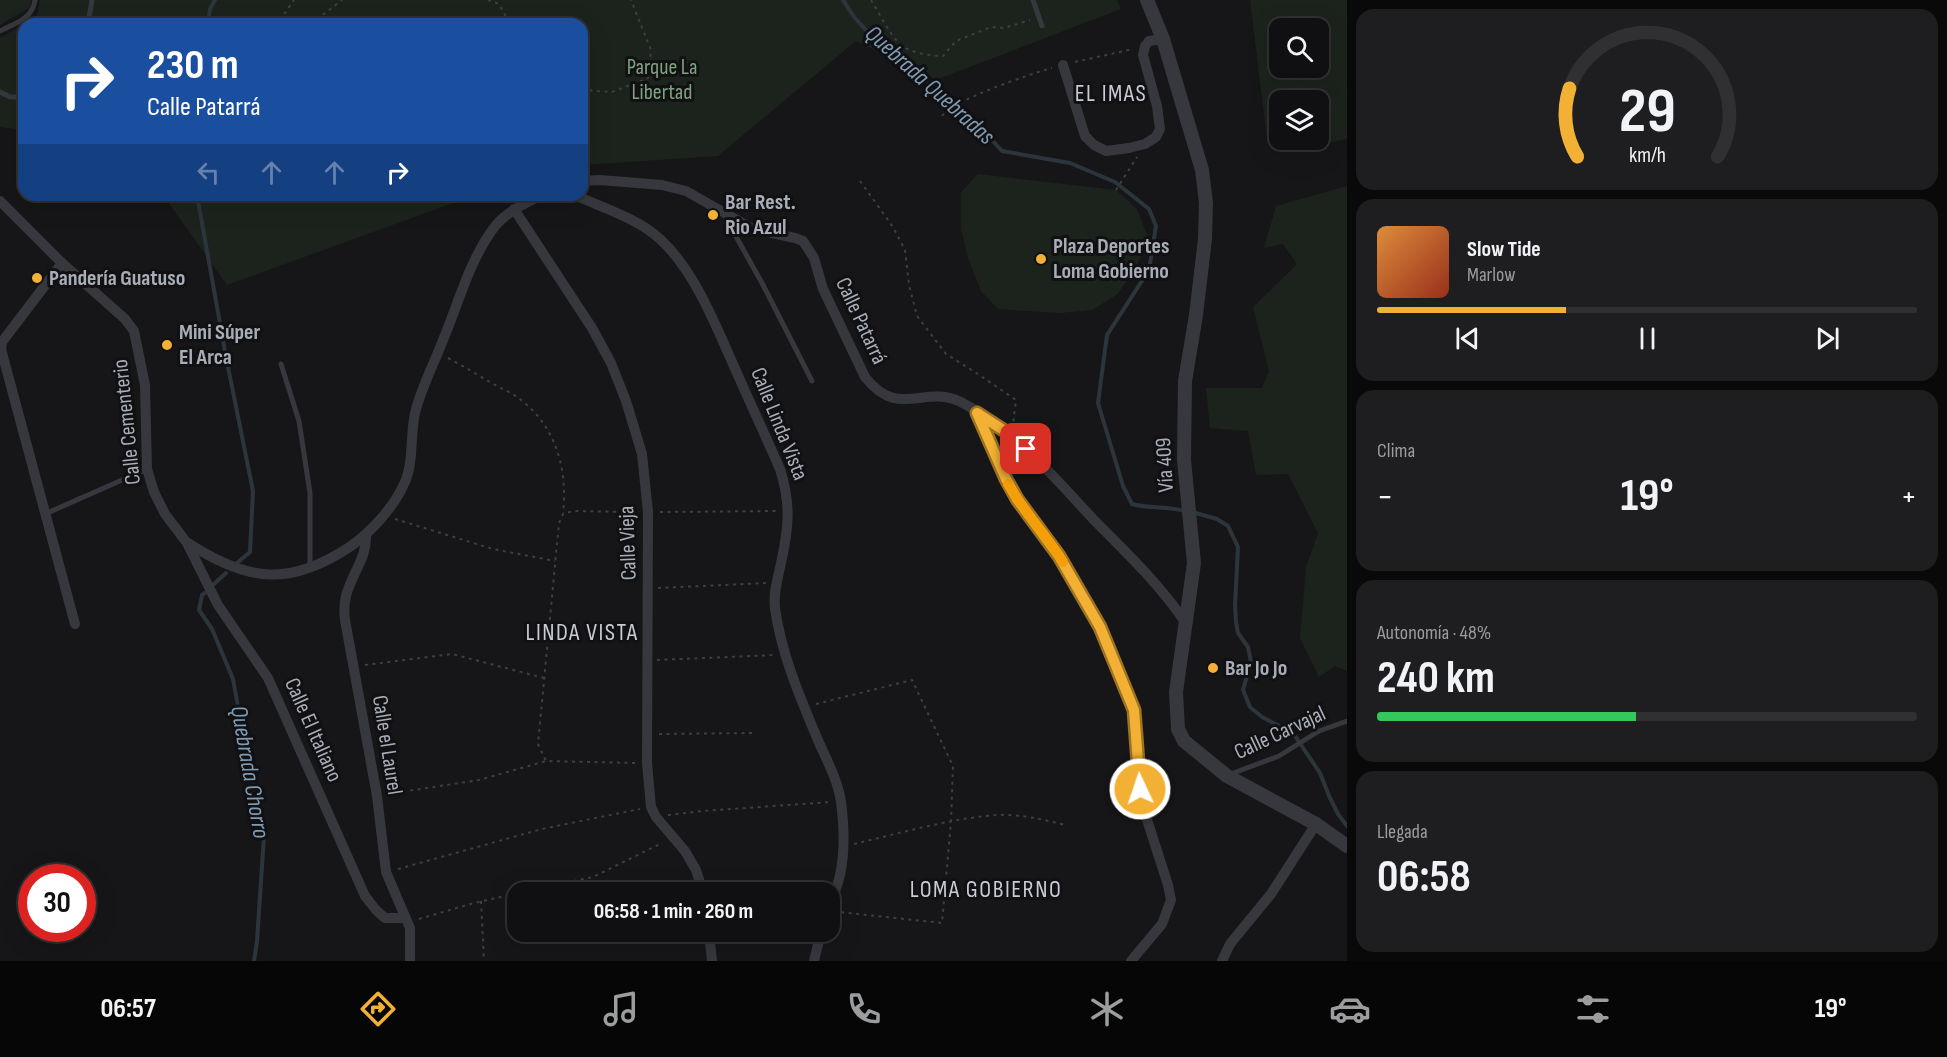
<!DOCTYPE html>
<html lang="es">
<head>
<meta charset="utf-8">
<style>
  body { margin:0; font-family:"Sofia Sans Condensed",sans-serif; background:#1e1e20; color:#f1f3f6; height:100vh; display:flex; flex-direction:column; font-size:22px; white-space:nowrap }
  * { box-sizing:border-box; margin:0 }
  p { font-size:20px; color:#9c9d9f }
  .icon { flex:none; width:33px; height:33px; fill:none; stroke:currentColor; stroke-width:2; stroke-linecap:round; stroke-linejoin:round }
  .map { position:relative; flex:1; overflow:hidden }
  .drawer { display:flex; flex-direction:column; gap:9px; padding:9px; background:#09090a; width:600px }
  .drawer>* { flex:none }
  .hud { position:absolute; left:18px; top:18px; width:570px; height:183px; border-radius:18px; box-shadow:0 6px 24px #0002,0 0 0 2px #303032; background:#1a4fa0; color:#fff; overflow:hidden }
  .tools { position:absolute; left:1269px; top:18px; display:grid; gap:12px }
  .tools a { display:grid; place-items:center; width:60px; height:60px; border-radius:12px; background:#101012; box-shadow:0 6px 24px #0002,0 0 0 2px #303032; font-size:30px }
  .speed { position:absolute; left:18px; top:864px; display:flex; gap:12px; font-size:30px; font-weight:700; text-align:center }
  .speed>* { display:grid; place-content:center; width:78px; height:78px; border-radius:50%; background:#101012; box-shadow:0 6px 24px #0002,0 0 0 2px #303032; line-height:1 }
  .speed .limit { border:9px solid #d22; background:#fff; color:#111 }
  .pin { position:absolute; display:grid; place-items:center; width:51px; height:51px; color:#fff; margin:-26px; border-radius:12px; box-shadow:0 3px 9px #0006 }
  .me { position:absolute; width:66px; margin:-33px; rotate:357deg; stroke-linejoin:round; filter:drop-shadow(0 0 4px #0008) }
  .turn { display:flex; align-items:center; gap:21px; height:126px; padding:0 30px; font-size:27px }
  .turn .icon { width:78px; height:78px; stroke-width:2.5 }
  .turn b { display:block; font-size:42px; line-height:51px }
  .lanes { display:flex; align-items:center; height:57px; padding:0 30px; background:#0003; justify-content:center; gap:30px; direction:ltr }
  .lanes .off { opacity:.35 }
  .big { font-size:45px; font-weight:700; line-height:1.1 }
  .drawer .card { flex:1; display:flex; flex-direction:column; justify-content:center; gap:9px; min-width:0; padding:0 21px; border-radius:18px; background:#1e1e20 }
  .drawer .dial { align-items:center; gap:0 }
  .dial svg { height:156px; overflow:visible; fill:none; stroke:#303032; stroke-width:7; stroke-linecap:round; text-anchor:middle }
  .dial text { fill:#f1f3f6; stroke:none }
  .song { display:flex; align-items:center; gap:18px }
  .cover { width:72px; height:72px; border-radius:9px; background:linear-gradient(135deg,hsl(30 70% 55%),hsl(10 70% 35%)) }
  .played { height:6px; border-radius:3px; background:linear-gradient(90deg,#f2b134 35%,#303032 35%) }
  .keys { display:flex; justify-content:space-around; direction:ltr }
  .heat { display:flex; justify-content:space-between; align-items:center; font-size:33px; direction:ltr }
  .charge { height:9px; border-radius:4px; background:linear-gradient(90deg,#34c759 48%,#303032 0) }
  .trip { position:absolute; left:507px; top:882px; width:333px; height:60px; border-radius:18px; background:#101012; box-shadow:0 6px 24px #0002,0 0 0 2px #303032; font-weight:700; line-height:60px; text-align:center }
  .tab-bar { display:flex; height:96px; justify-content:space-around; align-items:center; background:#060607; color:#9c9d9f }
  .tab-bar .icon { width:42px; height:42px }
  .tab-bar .selected { color:#f2b134 }
  .tab-bar b { font-size:27px; color:#f1f3f6 }
  main { display:flex; flex:1; min-height:0 }
  .map>svg:first-child { display:block }
</style>
</head>
<body>
<main>
<div class="map">
<svg width="1347" height="961" viewBox="0 0 1347 961">
  <rect width="100%" height="100%" fill="#161618"/>
  <!-- green -->
  <g fill="#1c231d" fill-rule="evenodd">
    <polygon points="0,0 31,0 29,8 0,25"/>
    <polygon points="40,0 1117,0 1121,9 936,80 856,41 718,156 582,165 582,24 24,24 37,16"/>
    <path d="M1250,0h97v139l-26,5 -54,-5zM1318,28v40h-38v-40zM1280,100h38v40h-38z"/>
    <polygon points="24,24 24,130 0,127 0,38"/>
    <polygon points="978,174 1116,190 1137,209 1147,235 1140,259 1118,294 1092,310 1059,313 998,309 981,291 968,258 961,229 961,192"/>
    <polygon points="1347,186 1347,671 1335,666 1319,677 1300,638 1306,568 1318,533 1288,474 1256,475 1248,431 1210,428 1206,388 1262,388 1269,371 1253,307 1297,264 1283,244 1264,248 1276,206"/>
    <polygon points="163,195 475,195 227,285"/>
  </g>
  <g fill="none" stroke-linecap="round" stroke-linejoin="round">
    <!-- stream -->
    <g stroke="#2c353c" stroke-width="4">
      <path d="M843,0l11,17 24,26 92,73 32,35 68,12 45,19 34,27 7,17 -7,44 -42,65 -9,68 25,83 9,18c18,5 35,2 53,7"/>
      <polyline points="208,24 210,9 215,0"/>
      <polyline points="197,195 226,357 253,491 250,552 237,563"/>
      <polyline points="1192,512 1217,519 1228,526 1238,547 1235,605 1236,622 1238,633 1248,647 1251,662 1243,690 1250,707 1262,717 1293,733 1320,773 1329,796 1338,814 1347,826"/>
      <polyline points="214,584 226,573"/>
      <polyline points="205,593 202,595 199,610 212,629 233,679 245,745 264,836 257,941 254,961"/>
    </g>
    <!-- path -->
    <g stroke="#3d3f44" stroke-width="2" stroke-dasharray="3 4.5" stroke-linecap="butt">
      <polyline points="488,0 499,4 510,24"/>
      <path d="M871,0c9,14 18,34 30,45 10,8 30,11 42,11l13,-15 35,-14 13,1 26,-8"/>
      <polyline points="273,24 285,13 294,0"/>
      <polyline points="311,24 342,0"/>
      <polyline points="1075,62 1133,49"/>
      <polyline points="582,90 612,92 648,78 651,50 631,0"/>
      <path d="M942,116c11,-16 88,-42 110,-48"/>
      <polyline points="860,181 893,227 905,250 909,285 917,316 946,354 978,374 1016,400 1013,424"/>
      <polyline points="1116,190 1137,157"/>
      <path d="M448,358c17,9 33,19 49,28 8,4 17,8 24,14 35,27 47,70 42,113"/>
      <polyline points="660,512 777,511"/>
      <polyline points="395,519 493,549 555,561"/>
      <polyline points="658,588 766,583"/>
      <polyline points="657,660 775,655"/>
      <polyline points="365,665 452,654 544,678"/>
      <polyline points="816,704 912,680 953,766 951,822 942,923 839,912"/>
      <polyline points="659,734 754,733"/>
      <polyline points="635,763 546,761 538,744 559,523 563,514 573,511 636,512"/>
      <polyline points="388,794 479,780 546,761"/>
      <polyline points="668,815 703,811 830,802"/>
      <path d="M854,844c47,-11 94,-25 142,-29 23,-1 46,4 69,10"/>
      <polyline points="398,869 542,829 640,809"/>
      <polyline points="522,892 593,877 662,843"/>
      <polyline points="481,901 484,961"/>
      <polyline points="419,919 474,903 518,893"/>
    </g>
    <!-- service -->
    <g stroke="#37383d" stroke-width="5">
      <polyline points="1033,0 1042,26"/>
      <polyline points="88,24 92,0"/>
      <path d="M0,31c16,-8 32,-12 35,-31"/>
      <polyline points="0,92 10,97 24,97"/>
      <polyline points="724,215 762,283 812,381"/>
      <polyline points="281,364 299,421 310,493 310,567"/>
      <polyline points="45,514 147,469"/>
      <polyline points="1228,775 1279,756 1319,731 1347,721"/>
    </g>
    <!-- minor -->
    <g stroke="#37383d" stroke-width="10">
      <polyline points="1063,65 1085,136 1094,145 1106,151 1129,148 1145,144 1156,137 1160,129 1157,106 1143,55 1145,46 1149,41 1163,39"/>
      <path d="M582,181l18,-1 62,5 24,6 67,38 42,9 8,3 11,17 9,31 42,88c34,43 58,7 96,25 53,27 93,75 133,118 32,32 66,65 91,102"/>
      <path d="M575,195c28,13 62,23 85,44 36,33 57,90 77,134 14,32 29,64 43,96 11,35 9,58 1,94 -3,15 -8,30 -6,45 6,45 25,89 42,130 9,21 21,42 24,64 3,23 4,50 -1,73 -2,10 -7,21 -10,31"/>
      <polyline points="0,201 62,263 125,319 134,331 145,385 147,469 154,492 165,514 187,543 218,605 268,678 365,896 376,910 385,918 405,918"/>
      <polyline points="514,209 592,328 611,363 626,401 642,454 648,512 647,763 651,807 656,817 685,851 696,870 703,892"/>
      <polyline points="62,263 2,342 1,349 75,624"/>
      <polyline points="978,413 1006,479 1017,499 1049,541 1094,614 1134,710 1142,804 1168,885 1171,900 1162,924 1131,961"/>
      <path d="M366,536c1,22 -15,39 -20,60 -2,8 -2,16 -1,24l32,176 9,76 24,56v33"/>
      <path d="M188,543c60,39 102,44 163,3 20,-14 43,-39 53,-62 10,-20 6,-49 11,-71 6,-25 19,-49 28,-73 16,-38 27,-82 53,-115 12,-14 30,-22 46,-30"/>
      <polyline points="709,932 712,961"/>
      <polyline points="814,961 821,932"/>
      <polyline points="1222,961 1230,944 1271,894 1316,824"/>
    </g>
    <!-- tertiary -->
    <polyline stroke="#37383d" stroke-width="14" points="1147,0 1163,39 1202,170 1206,203 1205,239 1196,315 1185,381 1184,460 1194,563 1176,692 1178,729 1184,741 1227,776 1316,824 1347,846"/>
  </g>
  <g fill="none" stroke-linecap="round" stroke-linejoin="round">
    <defs>
      <polyline id="route" points="1026,449 1011,435 977,413 1006,479 1017,499 1059,556 1100,627 1134,710 1140,789"/>
    </defs>
    <!-- route casing -->
    <use href="#route" stroke="#9d7322" stroke-width="15"/>
    <!-- route -->
    <use href="#route" stroke="#f2b134" stroke-width="10"/>
    <!-- slow -->
    <path stroke="#f59e0b" stroke-width="10" d="M1008,484c16,28 38,51 55,78"/>
  </g>
  <!-- markers -->
  <g fill="#f2b134" stroke="#111113" stroke-width="2">
    <circle cx="713" cy="215" r="6"/>
    <circle cx="1041" cy="259" r="6"/>
    <circle cx="37" cy="278" r="6"/>
    <circle cx="167" cy="345" r="6"/>
    <circle cx="1213" cy="668" r="6"/>
  </g>
  <g text-anchor="middle" dominant-baseline="central" stroke-width="6" stroke-linejoin="round" paint-order="stroke">
    <!-- park labels -->
    <g font-size="22" fill="#7fa381" stroke="#111113">
      <text x="662" y="67">Parque La<tspan x="662" dy="25">Libertad</tspan></text>
    </g>
    <!-- poi labels -->
    <g font-size="22" font-weight="bold" fill="#a8adb8" stroke="#111113" text-anchor="start">
      <text x="725" y="202">Bar Rest.<tspan x="725" dy="25">Rio Azul</tspan></text>
      <text x="1053" y="246">Plaza Deportes<tspan x="1053" dy="25">Loma Gobierno</tspan></text>
      <text x="49" y="278">Pandería Guatuso</text>
      <text x="179" y="332">Mini Súper<tspan x="179" dy="25">El Arca</tspan></text>
      <text x="1225" y="668">Bar Jo Jo</text>
    </g>
    <!-- street labels -->
    <g font-size="22" fill="#a8adb8" stroke="#111113">
      <text transform="translate(861 321) rotate(65)">Calle Patarrá</text>
      <text transform="translate(127 422) rotate(-96)">Calle Cementerio</text>
      <text transform="translate(779 424) rotate(68)">Calle Linda Vista</text>
      <text transform="translate(1165 465) rotate(-93)">Vía 409</text>
      <text transform="translate(628 543) rotate(-92)">Calle Vieja</text>
      <text transform="translate(313 730) rotate(66)">Calle El Italiano</text>
      <text transform="translate(1280 733) rotate(-25)">Calle Carvajal</text>
      <text transform="translate(387 745) rotate(81)">Calle el Laurel</text>
    </g>
    <!-- water labels -->
    <g font-size="24" font-style="italic" fill="#7f9bb3" stroke="#111113">
      <text transform="translate(930 85) rotate(42)">Quebrada Quebradas</text>
      <text transform="translate(250 772) rotate(80)">Quebrada Chorro</text>
    </g>
    <!-- neighbourhood labels -->
    <g font-size="24" letter-spacing="1.5" fill="#c9ccd4" stroke="#111113">
      <text x="1111" y="93">EL IMAS</text>
      <text x="582" y="632">LINDA VISTA</text>
      <text x="986" y="889">LOMA GOBIERNO</text>
    </g>
  </g>
</svg>
<div class="tools">
<a><svg class="icon" aria-label="search" viewBox="0 0 24 24"><circle cx="10" cy="10" r="6"/><path d="M15 15l6 6"/></svg></a>
<a><svg class="icon" aria-label="layers" viewBox="0 0 24 24"><path d="M12 4l9 5-9 5-9-5zM3 14l9 5 9-5"/></svg></a>
</div>
<div class="speed"><div class="limit">30</div></div>
<div class="pin" style="left:1026px;top:449px;background:#d93025"><svg class="icon" aria-label="arrive" viewBox="0 0 24 24"><path d="M6 21V4h12l-3 4 3 4H6"/></svg></div>
<svg class="me" style="left:1140px;top:789px" viewBox="-20 -20 40 40"><circle r="17" fill="#f2b134" stroke="#fff" stroke-width="3"/><path d="M0-11L8 9 0 5-8 9z" fill="#fff"/></svg>
<div class="trip">06:58 · 1 min · 260 m</div>
<div class="hud">
<div class="turn"><svg class="icon" aria-label="right" viewBox="0 0 24 24"><path d="M7 20v-9h11M14 6l5 5-5 5"/></svg><div><b>230 m</b>Calle Patarrá</div></div>
<div class="lanes"><svg class="icon off" aria-label="left" viewBox="0 0 24 24"><path d="M17 20v-9H6M10 6l-5 5 5 5"/></svg><svg class="icon off" aria-label="ahead" viewBox="0 0 24 24"><path d="M12 20V5M6 11l6-6 6 6"/></svg><svg class="icon off" aria-label="ahead" viewBox="0 0 24 24"><path d="M12 20V5M6 11l6-6 6 6"/></svg><svg class="icon" aria-label="right" viewBox="0 0 24 24"><path d="M7 20v-9h11M14 6l5 5-5 5"/></svg></div>
</div>
</div>
<section class="drawer">
<div class="card dial"><svg viewBox="0 0 100 80">
<path d="M14 69A42 42 0 1 1 86 69"/>
<path d="M14 69A42 42 0 0 1 10 34" stroke="#f2b134"/>
<text x="50" y="56" font-size="32" font-weight="700">29</text>
<text x="50" y="72" font-size="11">km/h</text>
</svg></div>
<div class="card">
<div class="song"><i class="cover"></i><div><b>Slow Tide</b><p>Marlow</p></div></div>
<div class="played"></div>
<div class="keys"><svg class="icon" aria-label="previous" viewBox="0 0 24 24"><path d="M18 5L8 12l10 7zM5 5v14"/></svg><svg class="icon" aria-label="pause" viewBox="0 0 24 24"><path d="M8 5v14M16 5v14"/></svg><svg class="icon" aria-label="next" viewBox="0 0 24 24"><path d="M6 5l10 7-10 7zM19 5v14"/></svg></div>
</div>
<div class="card"><p>Clima</p>
<div class="heat"><a>−</a><b class="big">19°</b><a>+</a></div>
</div>
<div class="card"><p>Autonomía · 48%</p><b class="big">240 km</b><div class="charge"></div></div>
<div class="card"><p>Llegada</p><b class="big">06:58</b></div>
</section>
</main>
<nav class="tab-bar">
<b>06:57</b>
<svg class="icon selected" aria-label="directions" viewBox="0 0 24 24"><path d="M12 3l9 9-9 9-9-9zM9 14v-3h6M13 9l2 2-2 2"/></svg>
<svg class="icon" aria-label="music" viewBox="0 0 24 24"><path d="M9 18V5l10-2v13"/><circle cx="6" cy="18" r="3"/><circle cx="16" cy="16" r="3"/></svg>
<svg class="icon" aria-label="phone" viewBox="0 0 24 24"><path d="M5 4h4l2 5-3 2q2 4 5 5l2-3 5 2v4C11 20 4 13 5 4z"/></svg>
<svg class="icon" aria-label="climate" viewBox="0 0 24 24"><path d="M12 3v18M4 7l16 10M4 17L20 7"/></svg>
<svg class="icon" aria-label="car" viewBox="0 0 24 24"><path d="M5 17H2v-5l4-1 3-4h7l3 4 3 1v5h-3M9 17h6M6 11h13"/><circle cx="7" cy="17" r="2"/><circle cx="17" cy="17" r="2"/></svg>
<svg class="icon" aria-label="filters" viewBox="0 0 24 24"><path d="M4 7h16M4 17h16"/><circle cx="9" cy="7" r="2"/><circle cx="15" cy="17" r="2"/></svg>
<b>19°</b>
</nav>
</body>
</html>
